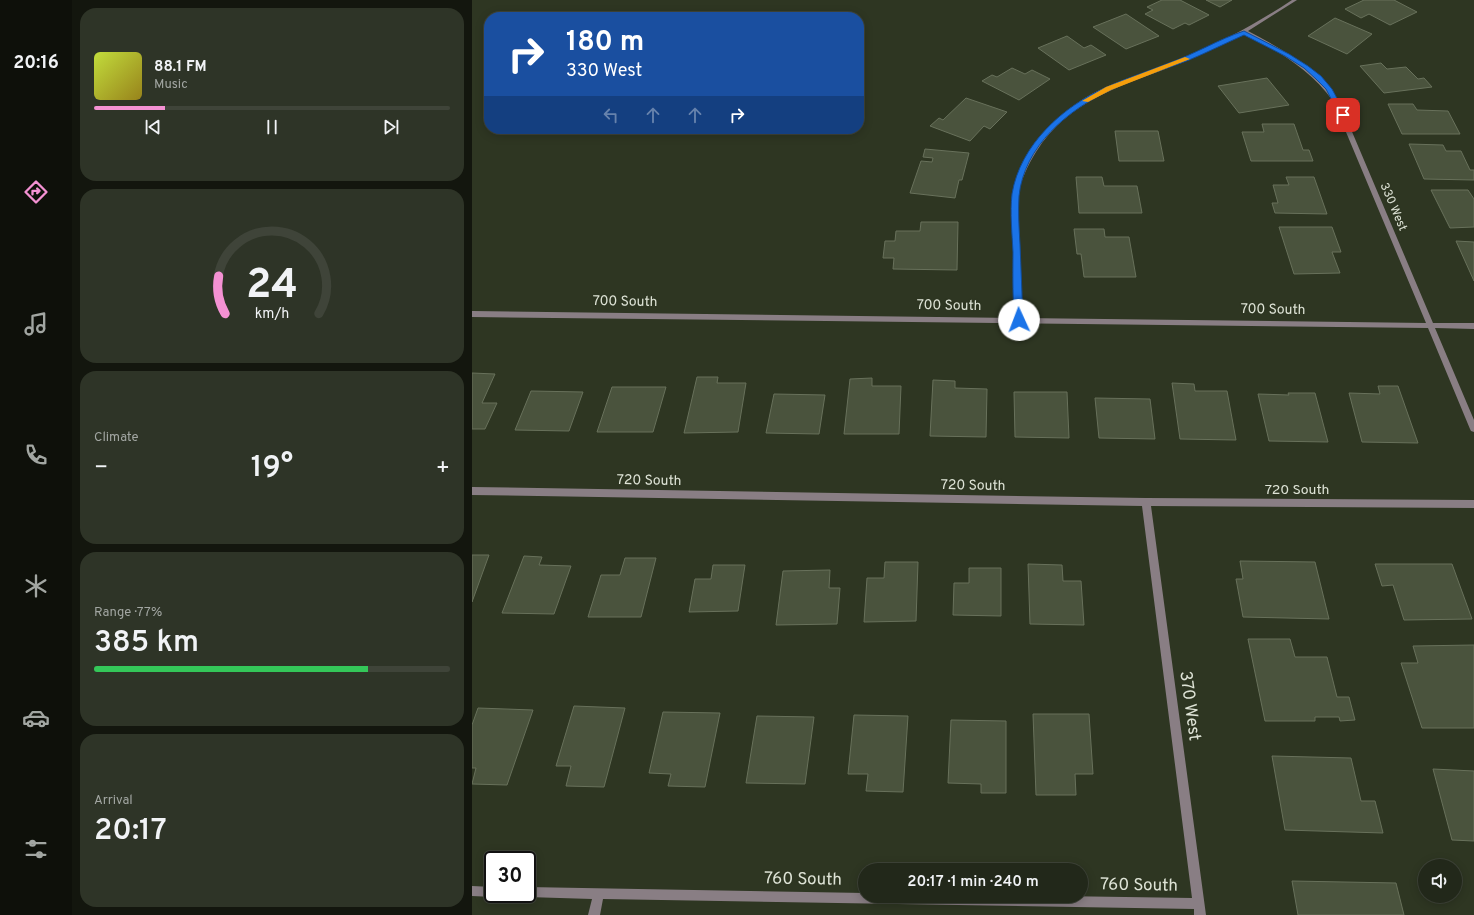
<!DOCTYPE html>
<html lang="en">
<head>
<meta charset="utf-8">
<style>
  body { margin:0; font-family:Overpass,sans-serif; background:#2e3427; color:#f1f3f6; height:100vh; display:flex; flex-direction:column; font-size:15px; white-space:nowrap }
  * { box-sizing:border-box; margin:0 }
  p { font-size:13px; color:#a2a6a2 }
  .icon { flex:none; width:22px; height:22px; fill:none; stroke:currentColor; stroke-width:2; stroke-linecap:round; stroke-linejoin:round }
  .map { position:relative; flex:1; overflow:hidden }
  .details { display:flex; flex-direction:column; gap:8px; padding:8px; background:#13160e; width:400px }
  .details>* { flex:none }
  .hud { position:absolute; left:12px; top:12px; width:380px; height:122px; border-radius:16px; box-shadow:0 2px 10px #0003,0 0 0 1px #3f4439; background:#1a4fa0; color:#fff; overflow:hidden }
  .tools { position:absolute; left:946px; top:859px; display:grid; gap:8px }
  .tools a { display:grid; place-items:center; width:44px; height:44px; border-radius:50%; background:#22281a; box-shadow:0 2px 10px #0003,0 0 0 1px #3f4439; font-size:20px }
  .speed { position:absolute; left:12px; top:851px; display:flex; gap:8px; font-size:20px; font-weight:700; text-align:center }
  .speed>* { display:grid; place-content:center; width:52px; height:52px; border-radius:50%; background:#22281a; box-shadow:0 2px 10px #0003,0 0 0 1px #3f4439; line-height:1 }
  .speed .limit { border:2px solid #111; border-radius:6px; background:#fff; color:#111 }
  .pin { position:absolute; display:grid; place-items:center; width:34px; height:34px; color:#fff; margin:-17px; border-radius:8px; box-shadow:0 2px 6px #0006 }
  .me { position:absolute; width:44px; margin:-22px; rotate:358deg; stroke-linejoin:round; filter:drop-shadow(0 0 3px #0008) }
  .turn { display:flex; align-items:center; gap:14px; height:84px; padding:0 16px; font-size:18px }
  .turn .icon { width:52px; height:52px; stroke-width:2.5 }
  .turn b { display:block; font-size:28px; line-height:34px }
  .lanes { display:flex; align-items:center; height:38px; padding:0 16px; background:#0003; justify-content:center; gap:20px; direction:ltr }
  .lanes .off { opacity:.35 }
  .big { font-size:30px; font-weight:600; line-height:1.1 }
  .details .tile { flex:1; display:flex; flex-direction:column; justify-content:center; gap:6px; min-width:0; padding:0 14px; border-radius:16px; background:#2e3427 }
  .details .dial { align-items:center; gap:0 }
  .dial svg { height:104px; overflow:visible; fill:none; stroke:#3f4439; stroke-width:7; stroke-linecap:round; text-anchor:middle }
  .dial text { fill:#f1f3f6; stroke:none }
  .song { display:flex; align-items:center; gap:12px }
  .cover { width:48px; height:48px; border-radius:6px; background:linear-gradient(135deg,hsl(70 70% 55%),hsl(50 70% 35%)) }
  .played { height:4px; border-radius:2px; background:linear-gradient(90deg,#f491d3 20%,#3f4439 20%) }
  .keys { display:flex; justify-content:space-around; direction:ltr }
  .heat { display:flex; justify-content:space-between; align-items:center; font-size:22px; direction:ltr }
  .charge { height:6px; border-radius:3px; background:linear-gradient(90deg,#34c759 77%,#3f4439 0) }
  .trip { position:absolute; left:386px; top:863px; width:230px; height:40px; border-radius:20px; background:#22281a; box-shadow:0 2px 10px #0003,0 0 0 1px #3f4439; font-weight:600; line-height:40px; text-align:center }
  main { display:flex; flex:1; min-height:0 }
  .dock { display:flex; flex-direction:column; width:72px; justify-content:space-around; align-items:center; background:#0e100a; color:#a2a6a2 }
  .dock .icon { width:28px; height:28px }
  .dock .on { color:#f491d3 }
  .dock b { font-size:18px; color:#f1f3f6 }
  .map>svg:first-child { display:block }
</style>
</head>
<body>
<main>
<nav class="dock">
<b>20:16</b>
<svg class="icon on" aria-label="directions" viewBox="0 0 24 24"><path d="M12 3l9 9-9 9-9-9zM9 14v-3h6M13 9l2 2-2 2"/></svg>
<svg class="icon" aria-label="music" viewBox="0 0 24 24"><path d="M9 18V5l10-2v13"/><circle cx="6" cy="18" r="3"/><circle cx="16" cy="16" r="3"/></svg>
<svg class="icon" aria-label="phone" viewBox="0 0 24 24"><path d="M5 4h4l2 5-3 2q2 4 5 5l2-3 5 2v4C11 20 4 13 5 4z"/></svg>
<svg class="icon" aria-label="climate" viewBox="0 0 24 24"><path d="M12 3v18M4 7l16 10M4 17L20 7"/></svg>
<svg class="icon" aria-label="car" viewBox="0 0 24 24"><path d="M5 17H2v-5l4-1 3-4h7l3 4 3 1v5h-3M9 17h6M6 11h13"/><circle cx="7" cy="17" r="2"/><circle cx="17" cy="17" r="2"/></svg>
<svg class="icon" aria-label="filters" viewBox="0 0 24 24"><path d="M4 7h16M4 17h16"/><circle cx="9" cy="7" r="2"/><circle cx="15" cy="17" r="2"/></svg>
</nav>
<section class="details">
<div class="tile">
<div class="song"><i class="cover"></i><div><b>88.1 FM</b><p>Music</p></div></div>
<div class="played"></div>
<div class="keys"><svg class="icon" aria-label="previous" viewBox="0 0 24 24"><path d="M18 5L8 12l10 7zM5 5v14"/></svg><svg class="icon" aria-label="pause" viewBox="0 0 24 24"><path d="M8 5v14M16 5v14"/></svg><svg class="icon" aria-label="next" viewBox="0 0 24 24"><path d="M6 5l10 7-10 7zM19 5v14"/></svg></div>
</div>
<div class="tile dial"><svg viewBox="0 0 100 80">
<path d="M14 69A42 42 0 1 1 86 69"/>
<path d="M14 69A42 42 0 0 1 9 40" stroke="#f491d3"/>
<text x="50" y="56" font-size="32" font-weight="700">24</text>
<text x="50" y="72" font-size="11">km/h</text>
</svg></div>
<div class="tile"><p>Climate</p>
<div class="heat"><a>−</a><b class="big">19°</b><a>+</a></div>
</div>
<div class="tile"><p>Range · 77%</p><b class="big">385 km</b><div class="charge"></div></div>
<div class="tile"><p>Arrival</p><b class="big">20:17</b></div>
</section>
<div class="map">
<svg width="1002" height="915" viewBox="0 0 1002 915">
  <rect width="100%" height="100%" fill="#2e3622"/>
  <!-- building -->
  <g fill="#4a533d" stroke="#68715b">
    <polygon points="690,0 708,0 737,15 717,25 713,23 701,29 673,14 681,10 675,7"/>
    <polygon points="734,0 760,0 748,7"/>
    <polygon points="892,0 922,0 945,12 918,25 897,14 889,18 873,9"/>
    <polygon points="654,14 687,36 654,49 621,27"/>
    <polygon points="863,18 900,34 875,54 836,36"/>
    <polygon points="595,36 612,48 619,45 634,55 597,70 566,48"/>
    <polygon points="909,63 915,69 934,67 946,79 952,78 960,87 912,93 888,66"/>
    <polygon points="540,68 553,74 560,70 578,79 547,100 510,81 520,75 525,77"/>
    <polygon points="795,78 817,105 767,113 746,86"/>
    <polygon points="494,98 535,112 518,129 512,126 498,141 458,126 467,118 471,120"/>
    <polygon points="916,104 941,104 945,110 976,111 988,134 930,134"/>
    <polygon points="790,124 822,124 831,150 837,150 841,161 779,161 770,132 792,132"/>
    <polygon points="643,131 686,131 692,161 647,161"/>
    <polygon points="937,144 971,145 974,151 989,151 998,170 1002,170 1002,180 952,179"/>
    <polygon points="453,149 497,153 490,180 487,180 483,198 438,193 449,161 460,162 461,158 451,157"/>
    <polygon points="604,177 630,177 632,186 665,186 670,213 607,213"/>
    <polygon points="814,177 842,177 855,214 803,213 800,203 806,203 801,185 817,185"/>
    <polygon points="959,190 996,190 1002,199 1002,227 978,228"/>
    <polygon points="449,222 486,222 485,270 421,269 422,258 411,258 413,241 423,241 424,231 448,231"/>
    <polygon points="807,227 860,227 869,252 860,252 868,273 822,274"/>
    <polygon points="602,229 632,229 633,237 657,237 664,277 612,277 609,254 605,254"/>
    <polygon points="984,241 1002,242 1002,281"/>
    <polygon points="0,373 23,374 10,403 25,403 13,429 0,429"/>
    <polygon points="225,377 246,377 245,383 274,383 266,432 212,433"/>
    <polygon points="400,378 400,386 429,386 427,434 372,434 378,379"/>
    <polygon points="461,380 483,381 483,388 515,389 514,437 458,436"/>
    <polygon points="700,383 722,384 723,391 755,391 764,440 708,439"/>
    <polygon points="906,386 926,386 946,443 890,442 877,393 908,394"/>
    <polygon points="140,387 194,387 181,432 125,432"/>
    <polygon points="59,391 111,392 97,431 43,430"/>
    <polygon points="542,392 595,392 597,438 543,437"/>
    <polygon points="816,393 843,393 856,442 797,441 786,394 817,395"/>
    <polygon points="302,394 353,395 347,434 294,433"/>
    <polygon points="623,398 678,399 683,439 627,438"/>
    <polygon points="0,555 17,555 0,602"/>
    <polygon points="52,556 70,557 67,565 99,566 82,614 30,613"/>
    <polygon points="153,558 184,558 169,617 116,617 129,575 148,575"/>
    <polygon points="768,561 843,562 857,619 771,617 764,579 771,579"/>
    <polygon points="413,562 446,562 444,621 392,622 395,578 412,578"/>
    <polygon points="556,564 590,565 591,581 609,581 612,625 558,624"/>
    <polygon points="903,564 980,564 1000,619 932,620 921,585 910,586"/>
    <polygon points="241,565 273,565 266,611 217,612 223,579 239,579"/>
    <polygon points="497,568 529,568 529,616 481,615 482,583 497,583"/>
    <polygon points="358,570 357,588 368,588 365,624 304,625 311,571"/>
    <polygon points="776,639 818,639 823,657 855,657 865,697 877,697 883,720 868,721 867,717 843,717 843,721 793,721"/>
    <polygon points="1002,645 1002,728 950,728 929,663 946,663 941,646"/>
    <polygon points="102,706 153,708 132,787 94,786 99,766 84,766"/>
    <polygon points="6,708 61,710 35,785 0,784 4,768 0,768 0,725"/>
    <polygon points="191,712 248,713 233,787 196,786 199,774 177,773"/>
    <polygon points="561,714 617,714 621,774 603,774 604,795 564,795"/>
    <polygon points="382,715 436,716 431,792 394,791 396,774 376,774"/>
    <polygon points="285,716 342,717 333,784 274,783"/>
    <polygon points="479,720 534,721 534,793 509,793 509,784 476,783"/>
    <polygon points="800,756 879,758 889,801 903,801 911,833 813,830"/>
    <polygon points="961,769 1002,771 1002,841 980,840"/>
    <polygon points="820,881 924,883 932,915 826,915"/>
  </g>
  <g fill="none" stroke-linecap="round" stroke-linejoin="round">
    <!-- street -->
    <g fill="#897e84" fill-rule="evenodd">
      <path d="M820,0h5l-49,31c36,19 67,36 91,70l94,222h41v6l-39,-1 39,92v12l-3,-1 -1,-2 -42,-101 -956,-11v-6l543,7c0,-26 -1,-52 -2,-79 -1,-15 -4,-32 0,-48 12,-48 49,-84 93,-104 27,-12 56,-19 82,-31 37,-15 71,-34 104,-56zM772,33c34,18 66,36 89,68l93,222 -404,-5c-1,-26 -1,-53 -3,-79 0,-14 -2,-28 -1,-42 2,-16 10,-32 18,-45 34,-54 89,-67 145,-89 21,-8 42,-19 63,-30z"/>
      <polygon points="0,487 674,498 1002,500 1002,508 679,506 734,915 722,915 722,909 131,899 128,915 116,915 120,899 55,897 51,896 50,894 55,894 55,887 393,893 393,896 586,896 720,898 670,506 0,495"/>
      <polygon points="0,886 21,887 21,894 26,894 25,896 21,897 0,896"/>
    </g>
  </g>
  <!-- route -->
  <path fill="#1a73e8" stroke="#114b97" d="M772,31l45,23 19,12 13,10 11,13 14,26 -1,1h-5l-14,-27 -10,-10 -12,-11 -19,-12 -41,-21c-18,8 -36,17 -55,25 -26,10 -54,18 -79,30 -42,20 -86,56 -91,106 -1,16 0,32 1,48 1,25 2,50 3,76l-4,3 -3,-1c-4,-10 -3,-56 -3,-70 -1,-19 -3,-39 -1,-58 8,-49 51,-88 95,-107 20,-9 42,-16 62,-24 26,-9 50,-24 75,-32z"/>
  <!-- slow -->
  <polygon fill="#f59e0b" points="713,57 718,59 639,90 616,102 610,101 634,87"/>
  <g text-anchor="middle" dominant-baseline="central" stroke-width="3" stroke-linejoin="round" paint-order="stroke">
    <!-- far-street labels -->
    <g font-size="12" fill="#dee3d6" stroke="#2e3622">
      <text transform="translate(921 207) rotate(67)">330 West</text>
    </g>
    <!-- street labels -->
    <g font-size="14" fill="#dee3d6" stroke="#2e3622">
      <text transform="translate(153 302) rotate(1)">700 South</text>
      <text transform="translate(477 306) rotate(1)">700 South</text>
      <text transform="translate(801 310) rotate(1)">700 South</text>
      <text transform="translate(177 481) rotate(1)">720 South</text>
      <text transform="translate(501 486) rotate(1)">720 South</text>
      <text x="825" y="490">720 South</text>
    </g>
    <!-- near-street labels -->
    <g font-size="17" fill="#dee3d6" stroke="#2e3622">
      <text transform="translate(717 706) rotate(82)">370 West</text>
      <text transform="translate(331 880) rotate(1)">760 South</text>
      <text transform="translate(667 886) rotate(1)">760 South</text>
    </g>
  </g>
</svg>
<div class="tools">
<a><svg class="icon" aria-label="sound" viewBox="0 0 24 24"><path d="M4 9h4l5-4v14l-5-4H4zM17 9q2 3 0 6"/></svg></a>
</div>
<div class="speed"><div class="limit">30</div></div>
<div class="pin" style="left:871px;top:115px;background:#d93025"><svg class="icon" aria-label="arrive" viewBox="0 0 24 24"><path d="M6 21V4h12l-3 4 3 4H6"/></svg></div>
<svg class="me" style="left:547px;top:320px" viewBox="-20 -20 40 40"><circle r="19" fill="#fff"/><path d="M0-13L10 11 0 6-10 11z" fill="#1a73e8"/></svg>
<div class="trip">20:17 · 1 min · 240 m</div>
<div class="hud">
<div class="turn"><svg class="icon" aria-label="right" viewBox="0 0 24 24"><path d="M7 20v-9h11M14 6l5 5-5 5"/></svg><div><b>180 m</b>330 West</div></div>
<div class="lanes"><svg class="icon off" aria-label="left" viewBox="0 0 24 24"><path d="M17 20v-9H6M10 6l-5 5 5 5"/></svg><svg class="icon off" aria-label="ahead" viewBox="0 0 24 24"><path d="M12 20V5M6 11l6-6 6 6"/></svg><svg class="icon off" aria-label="ahead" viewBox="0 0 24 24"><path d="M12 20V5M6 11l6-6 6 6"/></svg><svg class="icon" aria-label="right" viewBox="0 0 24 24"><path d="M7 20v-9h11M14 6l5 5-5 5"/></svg></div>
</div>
</div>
</main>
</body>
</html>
